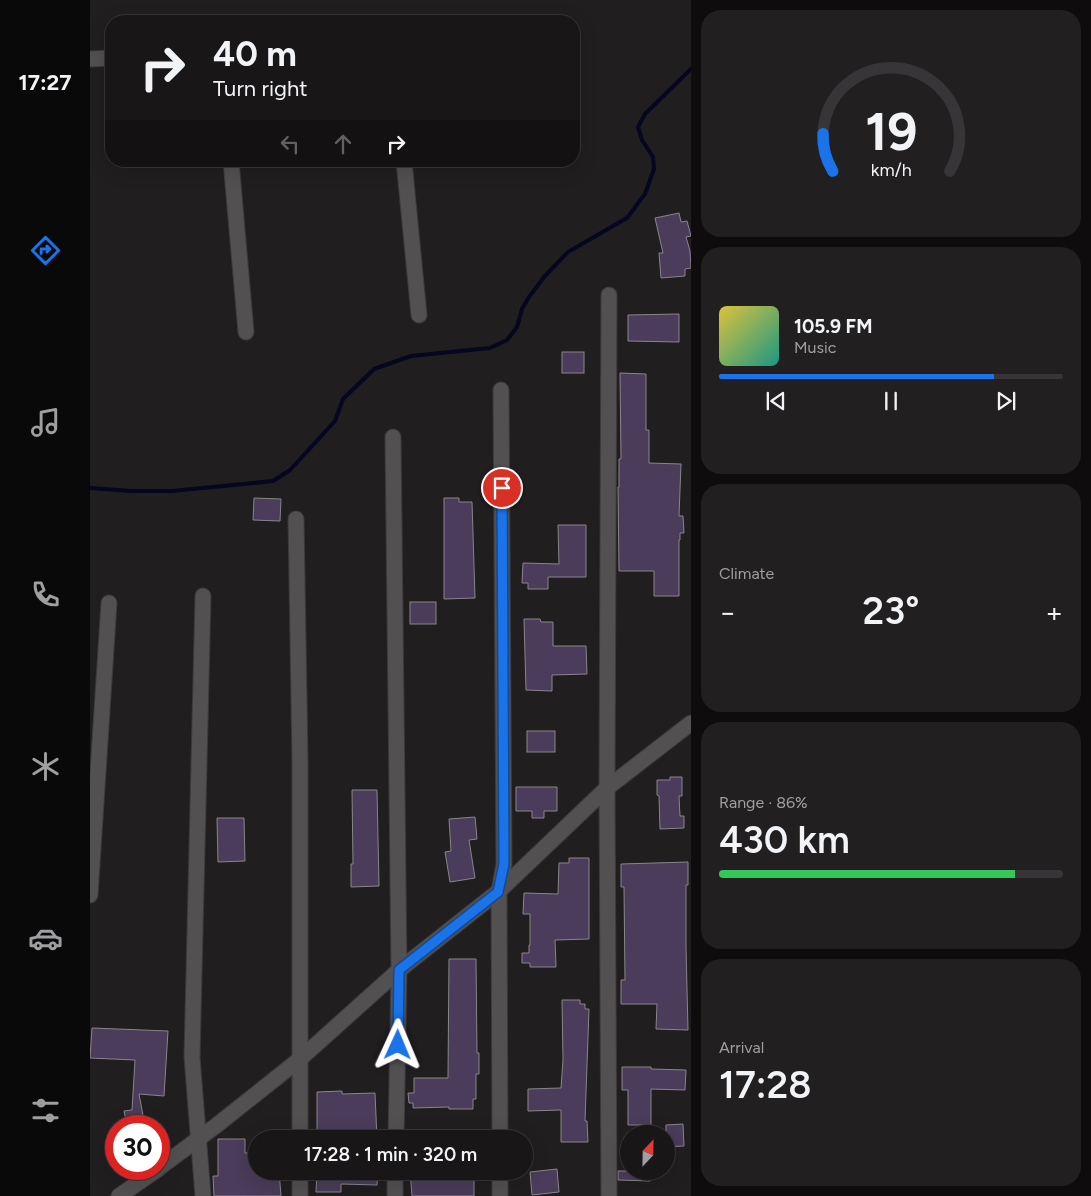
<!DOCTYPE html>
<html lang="en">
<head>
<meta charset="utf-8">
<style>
  body { margin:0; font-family:Figtree,sans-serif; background:#221f21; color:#f1f3f6; height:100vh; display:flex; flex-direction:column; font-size:19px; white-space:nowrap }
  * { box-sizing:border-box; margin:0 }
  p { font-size:16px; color:#9f9fa2 }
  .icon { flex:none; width:28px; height:28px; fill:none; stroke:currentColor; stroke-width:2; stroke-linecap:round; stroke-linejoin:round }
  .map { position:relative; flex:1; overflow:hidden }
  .panel { display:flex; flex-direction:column; gap:10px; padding:10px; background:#0e0c0d; width:400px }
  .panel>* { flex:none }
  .guide { position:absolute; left:15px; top:15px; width:475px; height:152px; border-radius:20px; box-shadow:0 5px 20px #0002,0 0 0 1px #373537; background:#191618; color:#f1f3f6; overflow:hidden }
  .needle { width:32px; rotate:22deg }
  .fabs { position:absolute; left:530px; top:1125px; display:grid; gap:10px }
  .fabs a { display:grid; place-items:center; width:55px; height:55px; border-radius:50%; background:#191618; box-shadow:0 5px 20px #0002,0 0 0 1px #373537; font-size:25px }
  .speed { position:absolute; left:15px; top:1115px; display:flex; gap:10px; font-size:25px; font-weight:700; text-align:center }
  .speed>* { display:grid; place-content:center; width:65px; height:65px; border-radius:50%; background:#191618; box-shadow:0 5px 20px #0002,0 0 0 1px #373537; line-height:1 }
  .speed .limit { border:8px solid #d22; background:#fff; color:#111 }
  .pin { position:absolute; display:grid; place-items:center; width:42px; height:42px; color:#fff; margin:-21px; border:2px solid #fff; border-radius:50%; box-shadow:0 1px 5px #0007 }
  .me { position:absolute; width:55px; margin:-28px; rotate:1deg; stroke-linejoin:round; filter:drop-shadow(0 0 4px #0008) }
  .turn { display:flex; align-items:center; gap:18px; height:105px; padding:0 25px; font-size:22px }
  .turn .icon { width:65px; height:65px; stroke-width:2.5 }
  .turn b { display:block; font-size:35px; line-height:42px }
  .lanes { display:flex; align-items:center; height:48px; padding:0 25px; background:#0003; justify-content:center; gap:25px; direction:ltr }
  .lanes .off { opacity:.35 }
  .big { font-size:38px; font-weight:600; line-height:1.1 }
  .panel .tile { flex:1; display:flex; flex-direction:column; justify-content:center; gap:8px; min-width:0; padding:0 18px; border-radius:20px; background:#221f21 }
  .panel .dial { align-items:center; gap:0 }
  .dial svg { height:130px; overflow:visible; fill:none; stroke:#373537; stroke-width:7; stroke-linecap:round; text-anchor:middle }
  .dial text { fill:#f1f3f6; stroke:none }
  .song { display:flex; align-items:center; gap:15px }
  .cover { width:60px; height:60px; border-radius:8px; background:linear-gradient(135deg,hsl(50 70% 55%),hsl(170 70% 35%)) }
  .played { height:5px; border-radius:2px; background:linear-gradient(90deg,#1a73e8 80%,#373537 80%) }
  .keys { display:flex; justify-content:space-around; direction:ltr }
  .heat { display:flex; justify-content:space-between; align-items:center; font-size:28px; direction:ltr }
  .charge { height:8px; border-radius:4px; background:linear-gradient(90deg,#34c759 86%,#373537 0) }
  .trip { position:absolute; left:158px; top:1130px; width:285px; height:50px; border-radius:25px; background:#191618; box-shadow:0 5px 20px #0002,0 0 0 1px #373537; font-weight:600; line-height:50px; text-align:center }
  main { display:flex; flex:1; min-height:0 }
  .tab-bar { display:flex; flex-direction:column; width:90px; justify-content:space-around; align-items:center; background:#0a090a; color:#9f9fa2 }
  .tab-bar .icon { width:35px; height:35px }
  .tab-bar .current { color:#1a73e8 }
  .tab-bar b { font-size:22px; color:#f1f3f6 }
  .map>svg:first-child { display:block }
</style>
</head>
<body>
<main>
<nav class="tab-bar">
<b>17:27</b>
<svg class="icon current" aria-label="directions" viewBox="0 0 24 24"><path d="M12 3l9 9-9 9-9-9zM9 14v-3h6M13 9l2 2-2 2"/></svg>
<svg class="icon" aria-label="music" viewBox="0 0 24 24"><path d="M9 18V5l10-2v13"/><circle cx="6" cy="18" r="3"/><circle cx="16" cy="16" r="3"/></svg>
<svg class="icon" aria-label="phone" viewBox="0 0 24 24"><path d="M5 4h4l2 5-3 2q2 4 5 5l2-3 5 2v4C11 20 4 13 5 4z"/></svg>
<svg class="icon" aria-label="climate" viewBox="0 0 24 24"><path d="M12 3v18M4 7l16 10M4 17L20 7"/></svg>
<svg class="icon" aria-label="car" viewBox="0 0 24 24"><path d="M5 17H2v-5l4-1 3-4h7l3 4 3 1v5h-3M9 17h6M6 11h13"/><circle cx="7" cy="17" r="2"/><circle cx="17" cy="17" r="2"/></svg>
<svg class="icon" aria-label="filters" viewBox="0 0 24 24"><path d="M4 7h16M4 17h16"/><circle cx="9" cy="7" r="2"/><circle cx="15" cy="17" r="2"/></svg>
</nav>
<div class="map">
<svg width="601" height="1196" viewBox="0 0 601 1196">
  <rect width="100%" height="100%" fill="#211e20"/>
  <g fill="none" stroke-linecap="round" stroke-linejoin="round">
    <!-- stream -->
    <polyline stroke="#05061f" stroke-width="4" points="0,488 41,491 82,491 183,481 200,470 245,421 253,399 284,369 321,356 400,348 417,340 427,327 432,309 439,297 454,277 478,252 537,218 555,194 564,169 563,157 552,140 548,127 555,114 601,69"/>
  </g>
  <!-- building -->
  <g fill="#4a3c5a" stroke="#88868a">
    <polygon points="589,213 591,222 597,221 601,236 596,237 600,251 601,268 595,269 595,276 571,278 569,253 573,253 565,218"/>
    <polygon points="589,314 589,342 538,341 538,315"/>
    <rect x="472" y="352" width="22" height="21"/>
    <polygon points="530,373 556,374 556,430 559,430 559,463 591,464 589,516 593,516 594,533 590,533 590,540 589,540 589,596 564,596 564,571 529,571 528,487 529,487 529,459 531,459"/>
    <polygon points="164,498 191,499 190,521 163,520"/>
    <polygon points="354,498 369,498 369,502 382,502 385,598 354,599"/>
    <polygon points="468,525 496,525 496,577 458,577 458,589 438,589 438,583 432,583 433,563 469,564"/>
    <rect x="320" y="602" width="26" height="22"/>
    <polygon points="434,619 450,619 451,622 463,622 463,646 496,646 497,674 462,675 462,691 436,690"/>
    <rect x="437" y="731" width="28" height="21"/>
    <polygon points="580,777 592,777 592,796 589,796 590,816 594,816 594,828 570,829 569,796 567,795 567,780 580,780"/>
    <polygon points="426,787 467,787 467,811 454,811 454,818 442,818 442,811 426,811"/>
    <polygon points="262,790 287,790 289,886 261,887 261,864 263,864"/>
    <polygon points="385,817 387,839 379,840 385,878 360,882 355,852 361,851 359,819"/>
    <polygon points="127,818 154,818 155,861 128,862"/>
    <polygon points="479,858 499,858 499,939 465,940 466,967 440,967 440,963 432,963 432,953 439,953 439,945 440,945 440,914 433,914 434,893 468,894 469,863 479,863"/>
    <polygon points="598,862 598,885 596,885 596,947 598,1030 566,1029 567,1004 531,1004 531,980 535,980 534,887 531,887 531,864"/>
    <polygon points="359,959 386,959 387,1053 389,1053 389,1074 386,1074 386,1099 383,1099 383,1109 359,1109 359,1107 323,1108 323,1103 319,1103 318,1093 324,1093 324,1078 358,1078"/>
    <polygon points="472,1000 490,1000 490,1004 495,1004 495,1009 499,1009 495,1121 497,1121 498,1142 471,1142 471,1110 438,1111 438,1089 471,1088 473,1060"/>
    <polygon points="2,1028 78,1031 74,1096 49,1094 55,1126 37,1126 34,1111 42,1110 45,1060 0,1058"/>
    <polygon points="532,1067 561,1067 561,1069 596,1070 595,1090 561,1089 561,1125 538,1125 538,1090 532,1090"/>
    <polygon points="252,1091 252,1094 285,1093 287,1139 227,1139 227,1092"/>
    <polygon points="593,1124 594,1146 576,1147 576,1125"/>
    <polygon points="128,1139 155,1139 155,1153 166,1153 166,1171 189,1171 191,1196 124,1196 123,1176 128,1176"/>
    <polygon points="467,1169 469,1192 442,1195 440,1172"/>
    <polygon points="227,1171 288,1171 287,1185 251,1184 251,1192 226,1192"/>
    <polygon points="320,1171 384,1171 384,1196 322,1196"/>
    <polygon points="528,1171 560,1171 560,1181 528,1180"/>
  </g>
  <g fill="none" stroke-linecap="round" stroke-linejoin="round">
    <defs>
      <g id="minor">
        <polyline points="0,59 21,58"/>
        <polyline points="141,161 156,332"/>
        <polyline points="314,161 329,315"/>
        <polyline points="303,437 309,970 306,1139"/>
        <polyline points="206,519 210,761 210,1139"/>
        <polyline points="113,596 102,1057 113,1196"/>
        <polyline points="0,895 19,603"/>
        <polyline points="410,1139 409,891 414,864 411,390"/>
        <polyline points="69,1168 127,1125 210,1059 309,970 409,891 517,788 601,723"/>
        <polyline points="210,1171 210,1196"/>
        <polyline points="410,1171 410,1196"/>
        <polyline points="29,1196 68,1169"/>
        <polyline points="305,1196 305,1171"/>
        <polyline points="519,1196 517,788 519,295"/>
      </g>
    </defs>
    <!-- minor casing -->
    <use href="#minor" stroke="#3c3a3c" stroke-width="17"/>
    <!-- minor -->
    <use href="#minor" stroke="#535052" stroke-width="15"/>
  </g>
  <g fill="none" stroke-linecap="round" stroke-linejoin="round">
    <defs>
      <polyline id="route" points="308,1045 309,970 408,892 414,864 412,488"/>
    </defs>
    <!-- route casing -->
    <use href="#route" stroke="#114b97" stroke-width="12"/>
    <!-- route -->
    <use href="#route" stroke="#1a73e8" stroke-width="9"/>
  </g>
</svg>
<div class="fabs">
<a><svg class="needle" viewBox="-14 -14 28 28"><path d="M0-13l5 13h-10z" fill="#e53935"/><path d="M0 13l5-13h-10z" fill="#9f9fa2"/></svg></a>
</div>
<div class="speed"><div class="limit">30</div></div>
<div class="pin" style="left:412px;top:488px;background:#d93025"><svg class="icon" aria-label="arrive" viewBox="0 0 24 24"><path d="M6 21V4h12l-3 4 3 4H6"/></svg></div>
<svg class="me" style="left:308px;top:1045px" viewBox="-20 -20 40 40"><path d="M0-17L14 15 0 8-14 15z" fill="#1a73e8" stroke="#fff" stroke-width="4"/></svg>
<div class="trip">17:28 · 1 min · 320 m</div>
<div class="guide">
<div class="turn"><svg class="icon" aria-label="right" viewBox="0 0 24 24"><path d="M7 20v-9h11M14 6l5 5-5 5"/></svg><div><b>40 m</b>Turn right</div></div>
<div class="lanes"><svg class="icon off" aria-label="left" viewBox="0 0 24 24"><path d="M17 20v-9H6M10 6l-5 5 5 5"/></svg><svg class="icon off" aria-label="ahead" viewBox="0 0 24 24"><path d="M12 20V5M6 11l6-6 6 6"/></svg><svg class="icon" aria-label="right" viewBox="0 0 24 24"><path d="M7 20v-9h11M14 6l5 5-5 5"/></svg></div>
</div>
</div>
<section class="panel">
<div class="tile dial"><svg viewBox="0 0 100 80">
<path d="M14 69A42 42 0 1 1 86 69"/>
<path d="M14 69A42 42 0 0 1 8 46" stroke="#1a73e8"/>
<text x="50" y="56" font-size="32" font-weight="700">19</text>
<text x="50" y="72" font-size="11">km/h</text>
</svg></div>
<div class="tile">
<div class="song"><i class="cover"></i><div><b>105.9 FM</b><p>Music</p></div></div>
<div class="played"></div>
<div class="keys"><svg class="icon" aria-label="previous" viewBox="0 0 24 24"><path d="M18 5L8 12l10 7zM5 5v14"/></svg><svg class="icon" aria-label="pause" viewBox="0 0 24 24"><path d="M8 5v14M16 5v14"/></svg><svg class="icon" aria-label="next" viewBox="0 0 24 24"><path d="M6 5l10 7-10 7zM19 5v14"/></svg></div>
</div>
<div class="tile"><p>Climate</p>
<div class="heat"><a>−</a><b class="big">23°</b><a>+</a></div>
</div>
<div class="tile"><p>Range · 86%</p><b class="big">430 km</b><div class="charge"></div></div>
<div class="tile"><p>Arrival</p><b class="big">17:28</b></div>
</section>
</main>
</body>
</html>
